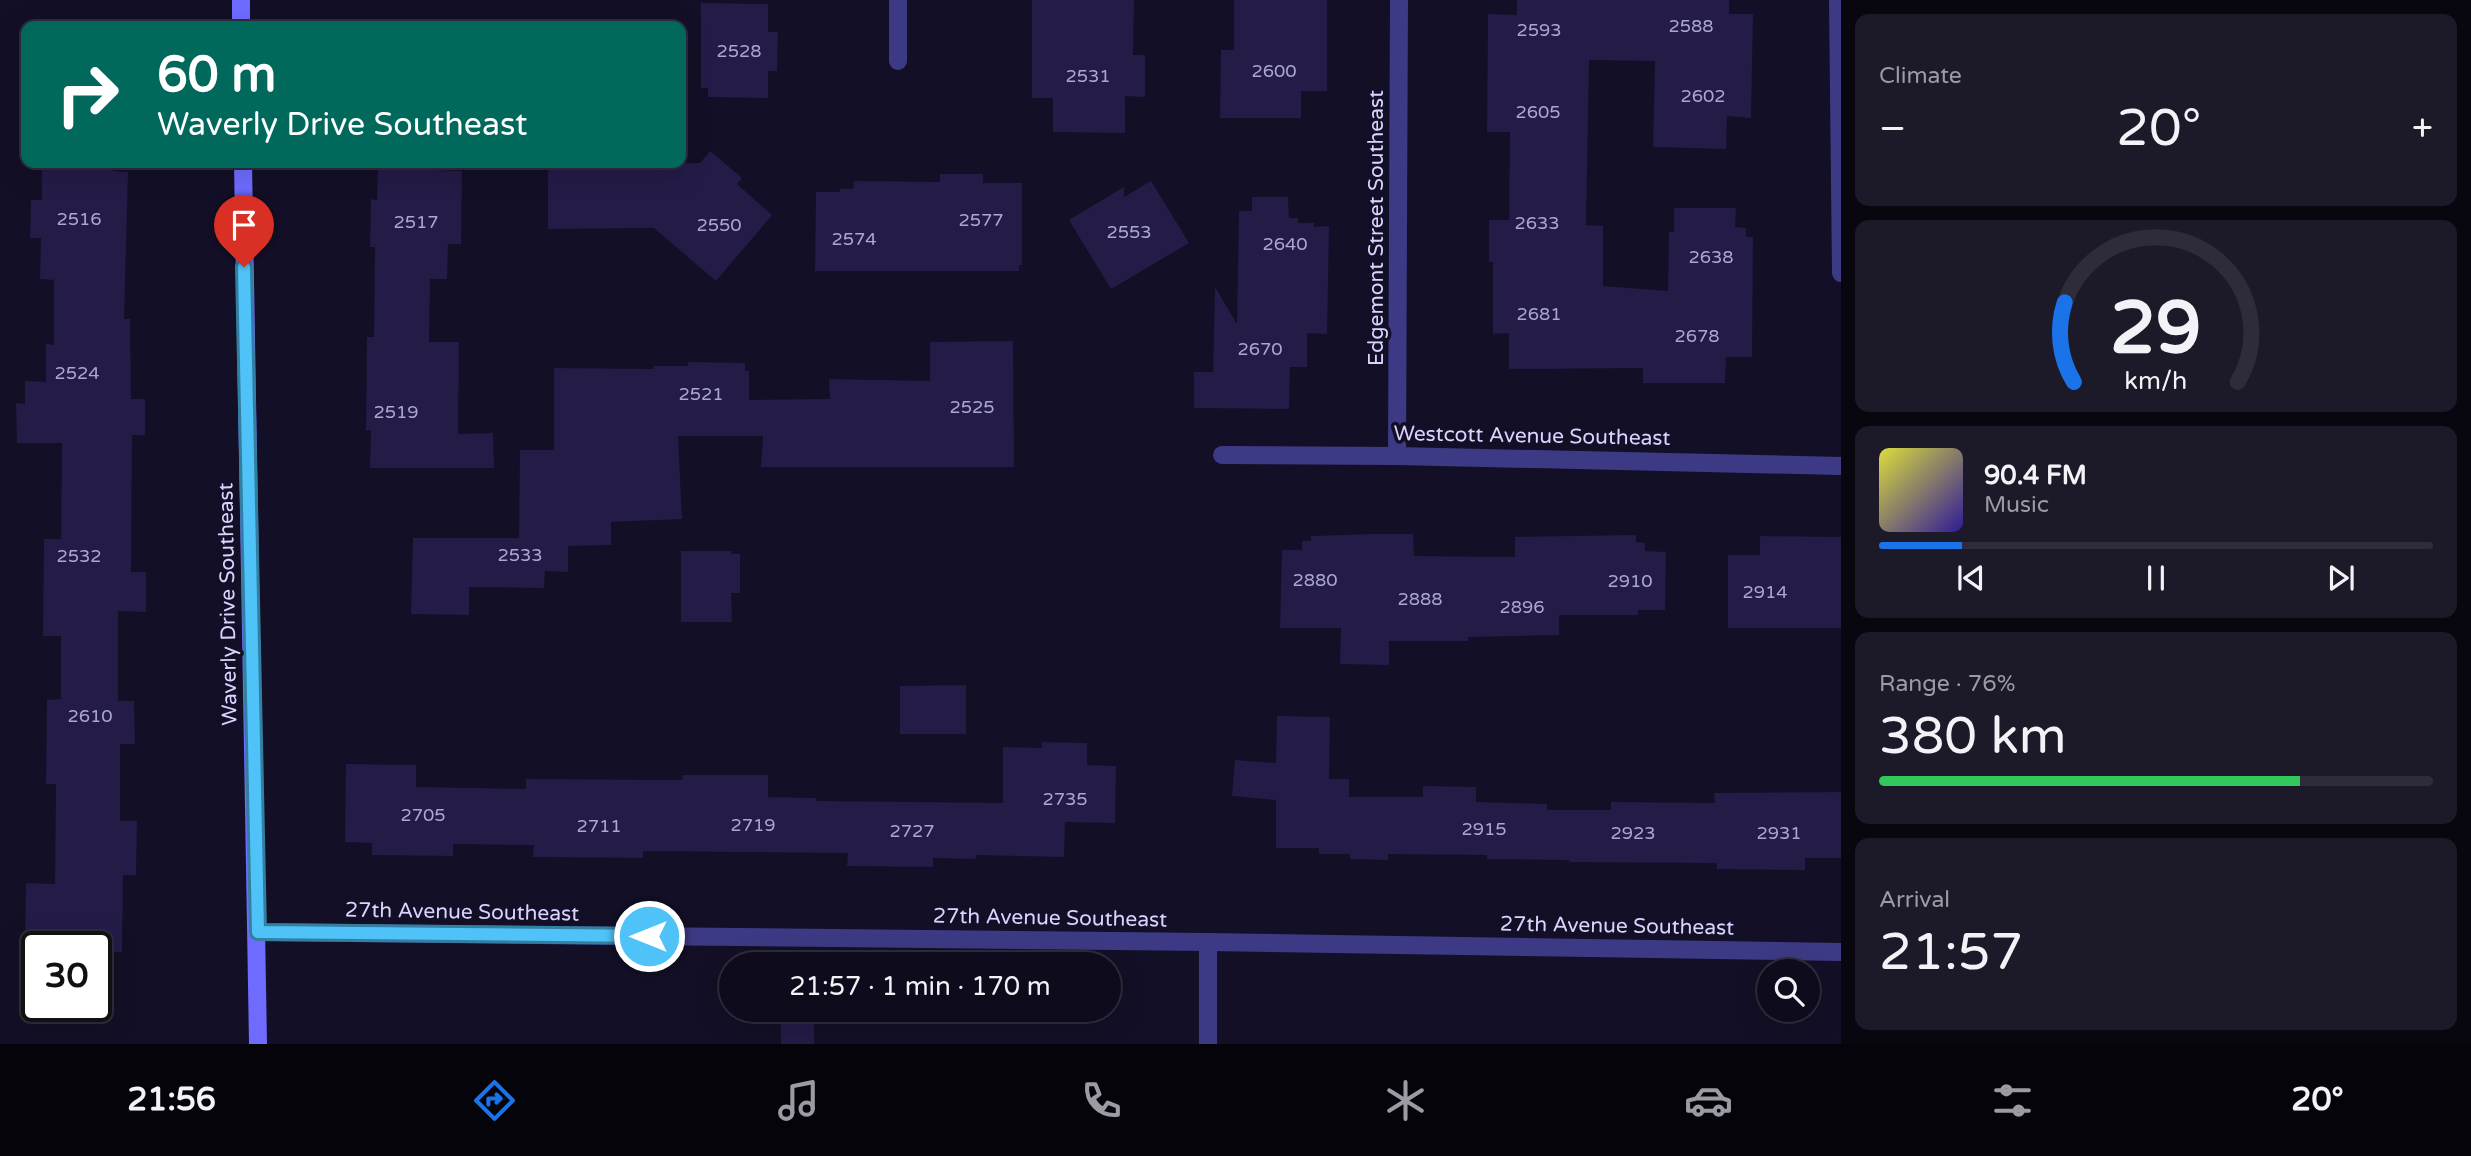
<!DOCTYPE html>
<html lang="en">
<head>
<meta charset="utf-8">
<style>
  body { margin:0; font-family:"Varela Round",sans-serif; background:#1c1929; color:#f1f3f6; height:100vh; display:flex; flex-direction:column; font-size:26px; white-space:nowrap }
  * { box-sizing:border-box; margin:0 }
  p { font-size:23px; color:#9b9ba3 }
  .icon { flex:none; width:38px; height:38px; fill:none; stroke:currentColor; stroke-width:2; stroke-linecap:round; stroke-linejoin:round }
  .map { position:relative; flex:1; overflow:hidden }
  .panel { display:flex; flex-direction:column; gap:14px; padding:14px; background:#08060f; width:630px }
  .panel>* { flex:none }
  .banner { position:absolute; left:21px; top:21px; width:665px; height:147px; border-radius:14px; box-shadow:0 7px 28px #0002,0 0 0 2px #2e2b3b; background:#00695c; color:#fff; overflow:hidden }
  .buttons { position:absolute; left:1757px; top:959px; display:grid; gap:14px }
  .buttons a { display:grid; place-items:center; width:63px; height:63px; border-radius:50%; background:#0e0b1c; box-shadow:0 7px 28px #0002,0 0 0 2px #2e2b3b; font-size:35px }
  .speed { position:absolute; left:21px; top:931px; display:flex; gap:14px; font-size:35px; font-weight:700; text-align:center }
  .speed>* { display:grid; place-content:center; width:91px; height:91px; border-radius:50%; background:#0e0b1c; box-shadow:0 7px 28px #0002,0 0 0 2px #2e2b3b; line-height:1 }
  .speed .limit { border:4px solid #111; border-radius:10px; background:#fff; color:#111 }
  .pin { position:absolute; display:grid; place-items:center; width:60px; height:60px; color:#fff; margin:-72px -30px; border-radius:50% 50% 50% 0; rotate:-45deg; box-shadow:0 0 7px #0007 }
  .pin .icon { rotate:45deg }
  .me { position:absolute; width:77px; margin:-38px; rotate:270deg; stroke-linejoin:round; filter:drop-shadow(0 0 5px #0008) }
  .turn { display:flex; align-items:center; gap:24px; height:147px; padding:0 21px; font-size:32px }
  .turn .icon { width:91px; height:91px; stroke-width:2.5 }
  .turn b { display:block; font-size:49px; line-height:60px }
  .big { font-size:52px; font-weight:600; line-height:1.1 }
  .panel .widget { flex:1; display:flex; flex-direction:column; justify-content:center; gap:10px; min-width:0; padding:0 24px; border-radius:14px; background:#1c1929 }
  .panel .dial { align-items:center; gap:0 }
  .dial svg { height:182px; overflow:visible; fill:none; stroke:#2e2b3b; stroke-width:7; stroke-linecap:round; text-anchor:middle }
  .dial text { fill:#f1f3f6; stroke:none }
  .song { display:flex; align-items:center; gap:21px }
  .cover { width:84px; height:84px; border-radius:10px; background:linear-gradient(135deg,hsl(60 70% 55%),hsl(250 70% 35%)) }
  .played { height:7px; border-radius:4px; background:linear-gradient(90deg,#1a73e8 15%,#2e2b3b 15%) }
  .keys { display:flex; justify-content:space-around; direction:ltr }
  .heat { display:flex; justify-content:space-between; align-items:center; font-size:38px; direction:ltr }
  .charge { height:10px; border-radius:5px; background:linear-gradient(90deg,#34c759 76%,#2e2b3b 0) }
  .trip { position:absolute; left:719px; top:952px; width:402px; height:70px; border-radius:35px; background:#0e0b1c; box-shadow:0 7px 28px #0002,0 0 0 2px #2e2b3b; font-weight:600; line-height:70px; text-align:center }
  .menu { display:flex; height:112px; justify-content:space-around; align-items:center; background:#06040b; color:#9b9ba3 }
  .menu .icon { width:49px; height:49px }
  .menu .current { color:#1a73e8 }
  .menu b { font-size:32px; color:#f1f3f6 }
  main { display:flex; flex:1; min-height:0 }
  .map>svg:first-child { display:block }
</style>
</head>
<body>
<main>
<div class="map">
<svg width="1841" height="1044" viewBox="0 0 1841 1044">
  <rect width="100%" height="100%" fill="#130f26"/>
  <!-- building -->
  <g fill="#241b47">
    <polygon points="1032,0 1134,0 1133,55 1145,55 1145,97 1125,96 1125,133 1053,132 1053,98 1032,98"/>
    <polygon points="1234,0 1327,0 1327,91 1301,91 1301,118 1220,118 1221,50 1234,50"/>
    <polygon points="1517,0 1729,0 1729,14 1753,14 1751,118 1727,116 1726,149 1653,147 1655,61 1589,60 1586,225 1603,226 1603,286 1668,291 1669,232 1674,232 1674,208 1736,208 1735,227 1746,228 1746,237 1753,237 1752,357 1726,357 1725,383 1643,383 1643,368 1509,369 1509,333 1493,334 1493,262 1489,262 1489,220 1509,220 1510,132 1487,132 1488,14 1517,15"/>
    <polygon points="701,3 768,4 768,32 778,32 777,71 768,71 768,98 708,97 708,88 701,88"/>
    <polygon points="710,151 742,178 737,184 772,215 716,281 654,228 548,229 548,165 700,163"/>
    <polygon points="42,163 113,163 113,171 128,172 124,319 130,319 131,399 145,399 145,435 132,435 131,572 146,572 146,612 118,611 118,701 134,701 135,744 120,744 120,821 137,821 136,875 123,875 122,952 96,952 96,947 37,947 37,951 25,951 26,883 55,884 56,784 46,784 47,700 61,699 61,636 43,636 44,539 61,539 62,443 17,443 16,403 25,404 25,381 46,382 46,344 54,345 54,280 40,279 41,238 30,238 31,200 42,200"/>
    <polygon points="378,164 432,165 432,170 462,171 461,244 448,244 447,279 430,279 429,342 459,342 458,434 493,433 494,468 370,468 371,430 366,431 367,337 374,337 375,247 370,247 371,199 377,200"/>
    <polygon points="940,174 983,174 983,183 1022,183 1022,265 1019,265 1019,271 815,271 816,192 840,192 840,189 853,189 854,181 940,182"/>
    <polygon points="1151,181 1189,243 1111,289 1069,220 1124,187 1124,197"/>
    <polygon points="1252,197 1288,197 1289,218 1298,218 1298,223 1314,223 1314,227 1329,226 1327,334 1307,333 1307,367 1290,367 1289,409 1194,408 1194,372 1213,372 1215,287 1237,324 1239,211 1252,211"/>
    <polygon points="1013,341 1014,467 761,467 763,436 678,436 682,519 611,522 611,545 568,546 568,572 545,571 544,588 469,587 469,615 411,614 413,538 519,538 520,450 554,450 554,368 653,369 654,366 688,366 688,362 745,363 745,371 749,371 749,400 830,399 829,379 930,381 930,342"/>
    <polygon points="1371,534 1413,534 1414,556 1515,557 1515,537 1636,535 1636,542 1645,543 1645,551 1666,552 1665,610 1638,610 1638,615 1559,615 1559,635 1468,637 1468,641 1389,641 1389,665 1340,664 1341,628 1280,628 1282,550 1302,550 1302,541 1311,541 1311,536"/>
    <polygon points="1760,536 1841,537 1841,628 1728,628 1728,555 1760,555"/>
    <polygon points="681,551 731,551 731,554 740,554 740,593 731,593 732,622 681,622"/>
    <polygon points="966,685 966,734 900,734 900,686"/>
    <polygon points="1277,716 1330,717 1329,779 1349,779 1349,797 1423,797 1423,786 1476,787 1476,802 1547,804 1547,810 1611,810 1611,802 1715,803 1714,793 1841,792 1841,858 1805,858 1805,870 1717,869 1717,863 1569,862 1569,860 1487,859 1487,855 1388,854 1388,860 1350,859 1350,854 1319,854 1319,848 1276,848 1276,800 1232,796 1235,760 1276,763"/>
    <polygon points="1042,742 1087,743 1087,765 1116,766 1115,823 1065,822 1064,857 976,855 976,859 933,858 933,867 847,866 848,853 643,851 643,858 533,857 534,845 453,844 453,856 372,855 372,843 345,842 346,764 416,765 416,787 526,789 526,779 682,780 683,775 768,775 768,797 816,798 816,801 1003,803 1003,747 1042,748"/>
    <rect x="781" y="1010" width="33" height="34"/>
  </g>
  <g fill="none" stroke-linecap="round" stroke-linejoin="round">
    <!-- minor -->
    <g stroke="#3d3a85" stroke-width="18">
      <polyline points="898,0 898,61"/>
      <polyline points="1838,0 1841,273"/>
      <polyline points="1222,455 1397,456 1841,466"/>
      <polyline points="1397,456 1399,0"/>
      <polyline points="258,932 1208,942 1841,952"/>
      <polyline points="1208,1044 1208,942"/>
    </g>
    <!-- secondary -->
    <g stroke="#6f6bff" stroke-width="18">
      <polyline points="241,0 241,26"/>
      <polyline points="243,163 258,1044"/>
    </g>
  </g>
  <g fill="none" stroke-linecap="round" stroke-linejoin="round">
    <defs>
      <polyline id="route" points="244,267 258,932 649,936"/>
    </defs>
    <!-- route casing -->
    <use href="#route" stroke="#337fa1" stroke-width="18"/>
    <!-- route -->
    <use href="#route" stroke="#4fc3f7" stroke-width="12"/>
  </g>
  <g text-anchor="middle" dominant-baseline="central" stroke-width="7" stroke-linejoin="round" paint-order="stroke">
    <!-- number labels -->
    <g font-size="18" fill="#aca6d1">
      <text x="1691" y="26">2588</text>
      <text x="1539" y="30">2593</text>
      <text x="739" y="51">2528</text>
      <text x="1274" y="71">2600</text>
      <text x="1088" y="76">2531</text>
      <text x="1703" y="96">2602</text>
      <text x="1538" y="112">2605</text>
      <text x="79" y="219">2516</text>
      <text x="981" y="220">2577</text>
      <text x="416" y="222">2517</text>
      <text x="1537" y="223">2633</text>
      <text x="719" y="225">2550</text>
      <text x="1129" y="232">2553</text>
      <text x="854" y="239">2574</text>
      <text x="1285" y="244">2640</text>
      <text x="1711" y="257">2638</text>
      <text x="1539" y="314">2681</text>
      <text x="1697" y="336">2678</text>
      <text x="1260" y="349">2670</text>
      <text x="77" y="373">2524</text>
      <text x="701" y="394">2521</text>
      <text x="972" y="407">2525</text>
      <text x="396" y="412">2519</text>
      <text x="520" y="555">2533</text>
      <text x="79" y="556">2532</text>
      <text x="1315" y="580">2880</text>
      <text x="1630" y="581">2910</text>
      <text x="1765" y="592">2914</text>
      <text x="1420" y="599">2888</text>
      <text x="1522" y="607">2896</text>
      <text x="90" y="716">2610</text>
      <text x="1065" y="799">2735</text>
      <text x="423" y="815">2705</text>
      <text x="753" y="825">2719</text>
      <text x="599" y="826">2711</text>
      <text x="1484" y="829">2915</text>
      <text x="912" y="831">2727</text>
      <text x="1633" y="833">2923</text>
      <text x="1779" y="833">2931</text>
    </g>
    <!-- street labels -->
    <g font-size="21" fill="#d9d4ff" stroke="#130f26">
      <text transform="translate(1376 228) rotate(-90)">Edgemont Street Southeast</text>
      <text transform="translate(1532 436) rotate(1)">Westcott Avenue Southeast</text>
      <text transform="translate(228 604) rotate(-91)">Waverly Drive Southeast</text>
      <text transform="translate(462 912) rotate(1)">27th Avenue Southeast</text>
      <text transform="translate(1050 918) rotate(1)">27th Avenue Southeast</text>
      <text transform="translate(1617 926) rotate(1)">27th Avenue Southeast</text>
    </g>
  </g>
</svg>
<div class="buttons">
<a><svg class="icon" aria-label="search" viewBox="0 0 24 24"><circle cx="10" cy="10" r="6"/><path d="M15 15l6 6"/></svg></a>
</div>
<div class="speed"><div class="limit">30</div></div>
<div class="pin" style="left:244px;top:267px;background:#d93025"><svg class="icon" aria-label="arrive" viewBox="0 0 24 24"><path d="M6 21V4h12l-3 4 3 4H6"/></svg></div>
<svg class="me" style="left:649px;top:936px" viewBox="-20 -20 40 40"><circle r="17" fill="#4fc3f7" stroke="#fff" stroke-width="3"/><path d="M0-11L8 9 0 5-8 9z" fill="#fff"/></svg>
<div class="trip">21:57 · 1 min · 170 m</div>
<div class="banner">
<div class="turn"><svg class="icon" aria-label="right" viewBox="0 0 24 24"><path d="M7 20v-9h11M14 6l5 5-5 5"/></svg><div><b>60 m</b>Waverly Drive Southeast</div></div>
</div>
</div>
<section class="panel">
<div class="widget"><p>Climate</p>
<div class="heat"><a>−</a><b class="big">20°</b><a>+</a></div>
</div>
<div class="widget dial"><svg viewBox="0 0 100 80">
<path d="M14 69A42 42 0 1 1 86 69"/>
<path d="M14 69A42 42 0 0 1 10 34" stroke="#1a73e8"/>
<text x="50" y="56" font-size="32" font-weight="700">29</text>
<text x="50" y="72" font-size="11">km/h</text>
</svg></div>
<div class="widget">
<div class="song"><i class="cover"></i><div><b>90.4 FM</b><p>Music</p></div></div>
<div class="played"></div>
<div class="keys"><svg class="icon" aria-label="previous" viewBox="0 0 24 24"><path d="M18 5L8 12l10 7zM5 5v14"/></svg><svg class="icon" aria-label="pause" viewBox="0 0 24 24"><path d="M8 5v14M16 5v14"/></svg><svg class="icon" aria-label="next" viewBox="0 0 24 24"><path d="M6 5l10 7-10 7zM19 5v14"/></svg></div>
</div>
<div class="widget"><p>Range · 76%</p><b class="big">380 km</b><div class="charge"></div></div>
<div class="widget"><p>Arrival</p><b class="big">21:57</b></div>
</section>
</main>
<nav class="menu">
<b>21:56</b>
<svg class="icon current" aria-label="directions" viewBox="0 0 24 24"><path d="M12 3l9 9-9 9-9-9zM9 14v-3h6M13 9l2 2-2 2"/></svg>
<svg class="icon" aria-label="music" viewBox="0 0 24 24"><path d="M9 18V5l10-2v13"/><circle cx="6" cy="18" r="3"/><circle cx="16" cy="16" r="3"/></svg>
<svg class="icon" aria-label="phone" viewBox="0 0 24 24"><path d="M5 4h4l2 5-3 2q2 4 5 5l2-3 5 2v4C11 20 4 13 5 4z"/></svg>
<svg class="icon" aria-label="climate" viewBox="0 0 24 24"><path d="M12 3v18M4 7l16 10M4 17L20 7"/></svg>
<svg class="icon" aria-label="car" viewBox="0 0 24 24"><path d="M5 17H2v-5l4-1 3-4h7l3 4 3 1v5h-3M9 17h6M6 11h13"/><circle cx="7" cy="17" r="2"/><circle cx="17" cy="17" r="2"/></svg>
<svg class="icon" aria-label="filters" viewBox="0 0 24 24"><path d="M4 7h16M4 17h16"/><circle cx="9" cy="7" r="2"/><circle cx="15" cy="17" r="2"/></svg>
<b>20°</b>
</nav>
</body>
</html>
